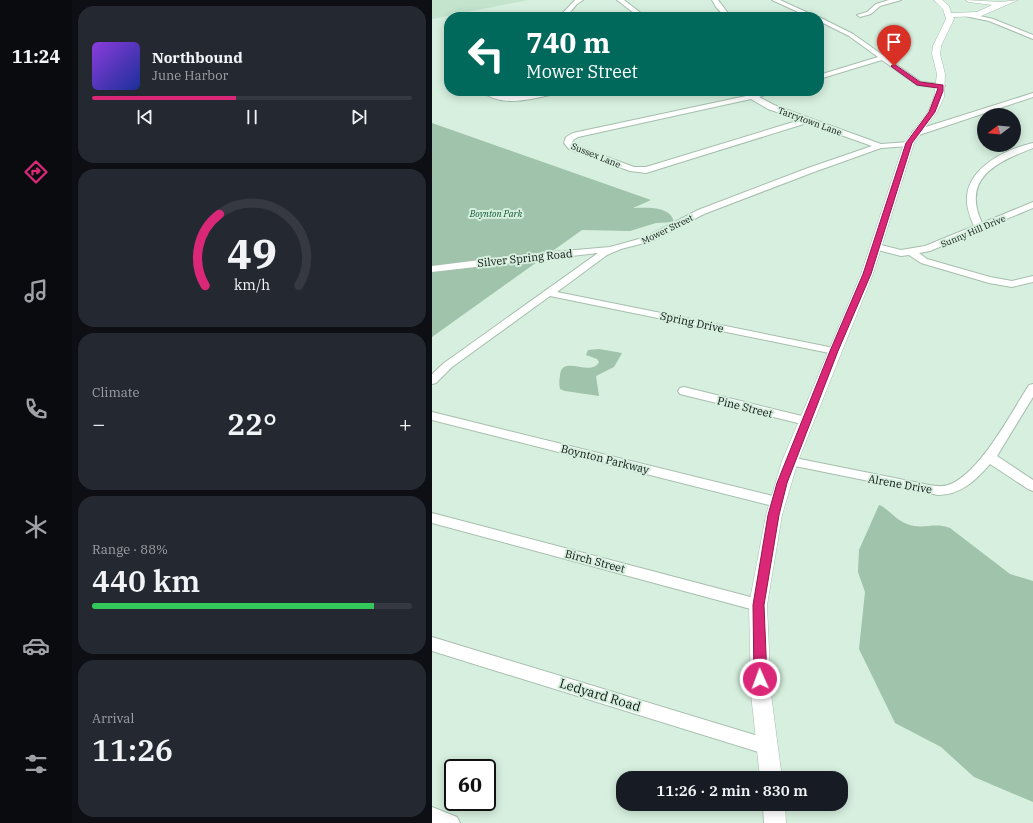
<!DOCTYPE html>
<html lang="en">
<head>
<meta charset="utf-8">
<style>
  body { margin:0; font-family:"IBM Plex Serif",serif; background:#242831; color:#f1f3f6; height:100vh; display:flex; flex-direction:column; font-size:15px; white-space:nowrap }
  * { box-sizing:border-box; margin:0 }
  p { font-size:13px; color:#9ea1a6 }
  .icon { flex:none; width:22px; height:22px; fill:none; stroke:currentColor; stroke-width:2; stroke-linecap:round; stroke-linejoin:round }
  .map { position:relative; flex:1; overflow:hidden }
  .side { display:flex; flex-direction:column; gap:6px; padding:6px; background:#0d0f14; width:360px }
  .side>* { flex:none }
  .top-card { position:absolute; left:12px; top:12px; width:380px; height:84px; border-radius:16px; box-shadow:0 2px 10px #0003; background:#00695c; color:#fff; overflow:hidden }
  .needle { width:26px; rotate:254deg }
  .tools { position:absolute; left:545px; top:108px; display:grid; gap:8px }
  .tools a { display:grid; place-items:center; width:44px; height:44px; border-radius:50%; background:#171b24; box-shadow:0 2px 10px #0003; font-size:20px }
  .speed { position:absolute; left:12px; top:759px; display:flex; gap:8px; font-size:20px; font-weight:700; text-align:center }
  .speed>* { display:grid; place-content:center; width:52px; height:52px; border-radius:50%; background:#171b24; box-shadow:0 2px 10px #0003; line-height:1 }
  .speed .limit { border:2px solid #111; border-radius:6px; background:#fff; color:#111 }
  .pin { position:absolute; display:grid; place-items:center; width:34px; height:34px; color:#fff; margin:-41px -17px; border-radius:50% 50% 50% 0; rotate:-45deg; box-shadow:0 0 4px #0007 }
  .pin .icon { rotate:45deg }
  .me { position:absolute; width:44px; margin:-22px; rotate:358deg; stroke-linejoin:round; filter:drop-shadow(0 0 3px #0008) }
  .turn { display:flex; align-items:center; gap:14px; height:84px; padding:0 16px; font-size:18px }
  .turn .icon { width:52px; height:52px; stroke-width:2.5 }
  .turn b { display:block; font-size:28px; line-height:34px }
  .big { font-size:30px; font-weight:600; line-height:1.1 }
  .side .tile { flex:1; display:flex; flex-direction:column; justify-content:center; gap:6px; min-width:0; padding:0 14px; border-radius:16px; background:#242831 }
  .side .dial { align-items:center; gap:0 }
  .dial svg { height:104px; overflow:visible; fill:none; stroke:#363941; stroke-width:7; stroke-linecap:round; text-anchor:middle }
  .dial text { fill:#f1f3f6; stroke:none }
  .song { display:flex; align-items:center; gap:12px }
  .cover { width:48px; height:48px; border-radius:6px; background:linear-gradient(135deg,hsl(270 70% 55%),hsl(230 70% 35%)) }
  .played { height:4px; border-radius:2px; background:linear-gradient(90deg,#db2777 45%,#363941 45%) }
  .keys { display:flex; justify-content:space-around; direction:ltr }
  .heat { display:flex; justify-content:space-between; align-items:center; font-size:22px; direction:ltr }
  .charge { height:6px; border-radius:3px; background:linear-gradient(90deg,#34c759 88%,#363941 0) }
  .trip { position:absolute; left:184px; top:771px; width:232px; height:40px; border-radius:16px; background:#171b24; box-shadow:0 2px 10px #0003; font-weight:600; line-height:40px; text-align:center }
  main { display:flex; flex:1; min-height:0 }
  .dock { display:flex; flex-direction:column; width:72px; justify-content:space-around; align-items:center; background:#090b0e; color:#9ea1a6 }
  .dock .icon { width:28px; height:28px }
  .dock .current { color:#db2777 }
  .dock b { font-size:18px; color:#f1f3f6 }
  .map>svg:first-child { display:block }
</style>
</head>
<body>
<main>
<nav class="dock">
<b>11:24</b>
<svg class="icon current" aria-label="directions" viewBox="0 0 24 24"><path d="M12 3l9 9-9 9-9-9zM9 14v-3h6M13 9l2 2-2 2"/></svg>
<svg class="icon" aria-label="music" viewBox="0 0 24 24"><path d="M9 18V5l10-2v13"/><circle cx="6" cy="18" r="3"/><circle cx="16" cy="16" r="3"/></svg>
<svg class="icon" aria-label="phone" viewBox="0 0 24 24"><path d="M5 4h4l2 5-3 2q2 4 5 5l2-3 5 2v4C11 20 4 13 5 4z"/></svg>
<svg class="icon" aria-label="climate" viewBox="0 0 24 24"><path d="M12 3v18M4 7l16 10M4 17L20 7"/></svg>
<svg class="icon" aria-label="car" viewBox="0 0 24 24"><path d="M5 17H2v-5l4-1 3-4h7l3 4 3 1v5h-3M9 17h6M6 11h13"/><circle cx="7" cy="17" r="2"/><circle cx="17" cy="17" r="2"/></svg>
<svg class="icon" aria-label="filters" viewBox="0 0 24 24"><path d="M4 7h16M4 17h16"/><circle cx="9" cy="7" r="2"/><circle cx="15" cy="17" r="2"/></svg>
</nav>
<section class="side">
<div class="tile">
<div class="song"><i class="cover"></i><div><b>Northbound</b><p>June Harbor</p></div></div>
<div class="played"></div>
<div class="keys"><svg class="icon" aria-label="previous" viewBox="0 0 24 24"><path d="M18 5L8 12l10 7zM5 5v14"/></svg><svg class="icon" aria-label="pause" viewBox="0 0 24 24"><path d="M8 5v14M16 5v14"/></svg><svg class="icon" aria-label="next" viewBox="0 0 24 24"><path d="M6 5l10 7-10 7zM19 5v14"/></svg></div>
</div>
<div class="tile dial"><svg viewBox="0 0 100 80">
<path d="M14 69A42 42 0 1 1 86 69"/>
<path d="M14 69A42 42 0 0 1 25 14" stroke="#db2777"/>
<text x="50" y="56" font-size="32" font-weight="700">49</text>
<text x="50" y="72" font-size="11">km/h</text>
</svg></div>
<div class="tile"><p>Climate</p>
<div class="heat"><a>−</a><b class="big">22°</b><a>+</a></div>
</div>
<div class="tile"><p>Range · 88%</p><b class="big">440 km</b><div class="charge"></div></div>
<div class="tile"><p>Arrival</p><b class="big">11:26</b></div>
</section>
<div class="map">
<svg width="601" height="823" viewBox="0 0 601 823">
  <rect width="100%" height="100%" fill="#d6efde"/>
  <!-- built -->
  <polygon fill="#c4e4ce" points="0,0 96,0 0,19"/>
  <!-- green -->
  <g fill="#9fc3ab">
    <path d="M0,123l219,77 -18,8c13,0 37,-3 41,14l-18,1 -26,8 -48,-1 -150,107z"/>
    <path d="M167,349l23,4 -8,14 -18,9 3,20 -34,-5 -5,-2c-1,-5 -1,-8 0,-13 1,-23 31,2 39,-14l-2,-3 -11,-4 2,-5z"/>
    <path d="M447,505c9,3 16,15 28,19 17,6 26,-2 43,4l60,46 23,7v221l-59,-25 -33,-30 -46,-24 -36,-74 6,-57 -7,-20 1,-22z"/>
  </g>
  <g fill="none" stroke-linecap="round" stroke-linejoin="round">
    <defs>
      <g id="minor">
        <polygon points="143,0 151,0 145,4 134,17 127,17"/>
        <polygon points="185,0 192,0 214,17 207,17"/>
        <polygon points="280,0 286,0 299,17 293,17 284,7"/>
        <polygon points="340,0 348,0 385,17 377,17"/>
        <polygon points="457,0 469,0 448,6 439,14 428,17 425,15 435,12 444,4"/>
        <polygon points="535,13 561,19 601,35 601,39 557,21 533,16 533,14"/>
        <polygon points="387,17 421,34 489,82 509,84 513,86 509,88 485,85 450,60 387,79 387,75 446,57 417,36 387,21"/>
        <path d="M50,91c10,0 18,5 29,5 16,0 31,-5 48,-5l-1,2c-22,5 -57,16 -76,-2z"/>
        <path d="M306,91h9l6,3 12,-3h12l-18,6 15,8 107,39 28,-2 4,2 -4,2 -28,2 -67,24 -110,42 -52,27 -31,8 -14,6 -50,37 277,56 6,3 -2,2 -4,1 -284,-58 -98,71 -16,16 -4,1v-10l12,-11 154,-110 -166,19v-6l97,-12 81,-7 36,-10 52,-27 110,-42 64,-22 -65,-23 -161,50 -16,-2 -61,-22 -5,-6 2,-6 7,-4 173,-37zM319,99l17,10 32,11 -154,47h-12l-59,-22 -3,-2 1,-3 5,-3z"/>
        <polygon points="601,93 601,97 487,135 484,135 480,133 481,131"/>
        <path d="M601,143v5c-36,14 -72,30 -51,75l51,-21v6l-103,43 -11,2 8,6 63,18 22,4 21,-5v6l-21,5 -23,-4 -68,-20 -12,-8 -8,1 -27,-7 -2,-2 5,-3 24,6 24,-4 49,-20c-4,-9 -8,-19 -7,-30 3,-30 40,-47 66,-53z"/>
        <path d="M601,384v13l-36,59 36,24v11l-5,-2 -38,-25c-14,16 -29,31 -52,31l-148,-30 -5,-1 -1,-3 1,-3 5,-1 139,28c6,1 13,2 19,0 31,-10 63,-72 81,-100z"/>
        <polygon points="252,387 374,417 378,418 380,421 378,424 374,425 248,394 246,391 248,388"/>
        <polygon points="0,412 345,497 350,499 352,502 350,505 345,507 0,420"/>
        <polygon points="0,513 326,599 331,601 333,605 331,609 326,611 0,523"/>
        <polygon points="0,637 336,739 342,741 345,747 342,753 336,755 0,651"/>
        <polygon points="0,807 25,817 28,823 0,823"/>
      </g>
      <g id="major">
        <polygon points="502,0 510,0 517,6 519,13 545,12 560,5 537,2 533,0 569,2 586,0 549,16 521,17 522,19 509,46 508,54 513,74 512,97 505,112 482,143 441,274 366,461 350,515 335,605 339,694 350,778 328,778 319,694 317,605 334,515 350,461 429,274 472,143 496,112 502,97 505,74 500,54 501,46 514,19 511,9"/>
        <polygon points="331,804 353,804 354,823 332,823"/>
      </g>
    </defs>
    <!-- minor casing -->
    <use href="#minor" stroke="#a6bead" stroke-width="2"/>
    <!-- major casing -->
    <use href="#major" stroke="#a6bead" stroke-width="1"/>
    <!-- minor -->
    <use href="#minor" fill="#fff" fill-rule="evenodd"/>
    <!-- major -->
    <use href="#major" fill="#fff" fill-rule="evenodd"/>
  </g>
  <!-- route -->
  <polygon fill="#db2777" stroke="#8e194d" points="462,64 488,82 511,85 511,91 503,112 480,143 439,274 406,351 355,483 347,515 332,605 335,679 333,683 328,684 324,683 322,679 321,605 336,515 345,483 398,351 431,274 474,143 497,112 505,91 506,88 485,85 460,67 459,66"/>
  <g text-anchor="middle" dominant-baseline="central" stroke-width="4" stroke-linejoin="round" paint-order="stroke">
    <!-- far-street labels -->
    <g font-size="9" fill="#0c140f" stroke="#d6efde">
      <text transform="translate(378 121) rotate(20)">Tarrytown Lane</text>
      <text transform="translate(164 155) rotate(22)">Sussex Lane</text>
      <text transform="translate(235 229) rotate(-26)">Mower Street</text>
      <text transform="translate(541 231) rotate(-23)">Sunny Hill Drive</text>
    </g>
    <!-- far-park labels -->
    <g font-size="9" font-style="italic" fill="#0b5330" stroke="#d6efde">
      <text x="64" y="213">Boynton Park</text>
    </g>
    <!-- street labels -->
    <g font-size="11" fill="#0c140f" stroke="#d6efde">
      <text transform="translate(93 258) rotate(-6)">Silver Spring Road</text>
      <text transform="translate(260 322) rotate(12)">Spring Drive</text>
      <text transform="translate(313 407) rotate(14)">Pine Street</text>
      <text transform="translate(173 459) rotate(14)">Boynton Parkway</text>
      <text transform="translate(468 484) rotate(10)">Alrene Drive</text>
      <text transform="translate(163 561) rotate(15)">Birch Street</text>
    </g>
    <!-- near-street labels -->
    <g font-size="13" fill="#0c140f" stroke="#d6efde">
      <text transform="translate(168 695) rotate(17)">Ledyard Road</text>
    </g>
  </g>
</svg>
<div class="tools">
<a><svg class="needle" viewBox="-14 -14 28 28"><path d="M0-13l5 13h-10z" fill="#e53935"/><path d="M0 13l5-13h-10z" fill="#9ea1a6"/></svg></a>
</div>
<div class="speed"><div class="limit">60</div></div>
<div class="pin" style="left:462px;top:66px;background:#d93025"><svg class="icon" aria-label="arrive" viewBox="0 0 24 24"><path d="M6 21V4h12l-3 4 3 4H6"/></svg></div>
<svg class="me" style="left:328px;top:679px" viewBox="-20 -20 40 40"><circle r="17" fill="#db2777" stroke="#fff" stroke-width="3"/><path d="M0-11L8 9 0 5-8 9z" fill="#fff"/></svg>
<div class="trip">11:26 · 2 min · 830 m</div>
<div class="top-card">
<div class="turn"><svg class="icon" aria-label="left" viewBox="0 0 24 24"><path d="M17 20v-9H6M10 6l-5 5 5 5"/></svg><div><b>740 m</b>Mower Street</div></div>
</div>
</div>
</main>
</body>
</html>
